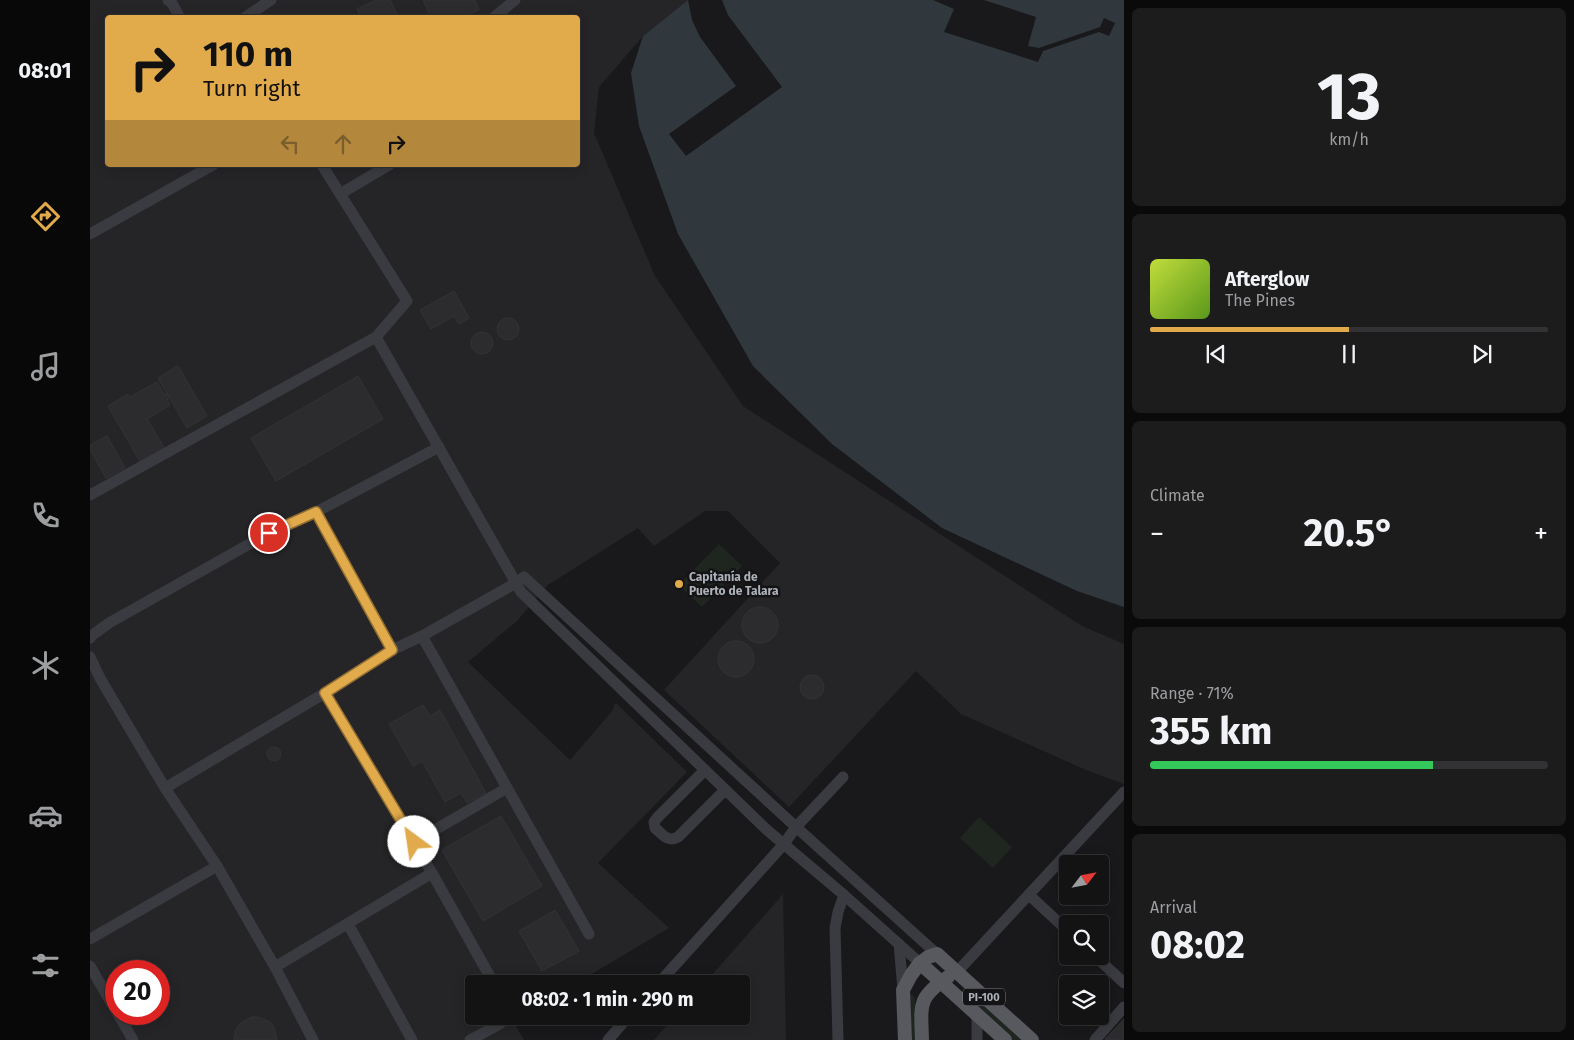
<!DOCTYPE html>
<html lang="en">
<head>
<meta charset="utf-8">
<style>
  body { margin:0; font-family:"Fira Sans",sans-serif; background:#1c1c1d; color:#f1f3f6; height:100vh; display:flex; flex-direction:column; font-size:19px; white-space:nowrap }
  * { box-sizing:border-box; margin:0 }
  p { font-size:16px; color:#9d9ea0 }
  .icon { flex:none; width:28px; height:28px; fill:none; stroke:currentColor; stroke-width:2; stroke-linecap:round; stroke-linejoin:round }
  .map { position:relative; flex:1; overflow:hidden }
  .panel { display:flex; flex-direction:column; gap:8px; padding:8px; background:#0a0a0b; width:450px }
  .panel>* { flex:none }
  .hud { position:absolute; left:15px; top:15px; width:475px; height:152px; border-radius:5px; box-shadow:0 2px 12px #0003,0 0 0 1px #323234; background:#e1aa4b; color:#111; overflow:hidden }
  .needle { width:32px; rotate:58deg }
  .fabs { position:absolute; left:969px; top:855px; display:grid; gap:10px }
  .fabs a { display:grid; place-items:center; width:50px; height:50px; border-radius:5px; background:#131314; box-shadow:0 2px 12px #0003,0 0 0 1px #323234; font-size:25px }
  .speed { position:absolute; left:15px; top:960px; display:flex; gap:10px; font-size:25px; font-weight:700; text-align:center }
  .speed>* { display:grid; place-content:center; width:65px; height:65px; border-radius:50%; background:#131314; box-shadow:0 2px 12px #0003,0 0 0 1px #323234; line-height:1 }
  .speed .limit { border:8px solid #d22; background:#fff; color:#111 }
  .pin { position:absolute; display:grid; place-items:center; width:42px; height:42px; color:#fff; margin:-21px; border:2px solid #fff; border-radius:50%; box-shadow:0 1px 5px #0007 }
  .me { position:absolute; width:55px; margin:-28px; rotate:329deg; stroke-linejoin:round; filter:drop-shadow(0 0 4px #0008) }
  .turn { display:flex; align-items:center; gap:18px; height:105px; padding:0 15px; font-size:22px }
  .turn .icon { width:65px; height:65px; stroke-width:2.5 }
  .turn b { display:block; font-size:35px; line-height:42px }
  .lanes { display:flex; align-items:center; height:48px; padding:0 15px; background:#0003; justify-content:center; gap:25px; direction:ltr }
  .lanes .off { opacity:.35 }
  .big { font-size:38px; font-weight:700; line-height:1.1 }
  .panel .card { flex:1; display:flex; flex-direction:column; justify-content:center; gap:8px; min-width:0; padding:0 18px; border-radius:8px; background:#1c1c1d }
  .panel .dial { align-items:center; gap:0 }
  .dial b { font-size:65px; line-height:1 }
  .song { display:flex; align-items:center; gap:15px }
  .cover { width:60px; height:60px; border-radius:8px; background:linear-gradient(135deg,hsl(70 70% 55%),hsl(90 70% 35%)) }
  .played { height:5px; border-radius:2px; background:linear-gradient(90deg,#e1aa4b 50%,#323234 50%) }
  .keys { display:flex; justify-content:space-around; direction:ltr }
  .heat { display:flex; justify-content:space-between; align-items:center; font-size:28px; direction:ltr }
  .charge { height:8px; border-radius:4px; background:linear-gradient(90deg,#34c759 71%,#323234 0) }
  .trip { position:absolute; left:375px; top:975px; width:285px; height:50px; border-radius:5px; background:#131314; box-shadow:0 2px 12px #0003,0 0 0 1px #323234; font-weight:700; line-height:50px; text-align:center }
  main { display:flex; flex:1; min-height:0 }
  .dock { display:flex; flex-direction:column; width:90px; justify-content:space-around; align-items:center; background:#080808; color:#9d9ea0 }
  .dock .icon { width:35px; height:35px }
  .dock .selected { color:#e1aa4b }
  .dock b { font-size:22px; color:#f1f3f6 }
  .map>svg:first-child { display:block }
</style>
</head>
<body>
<main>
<nav class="dock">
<b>08:01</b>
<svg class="icon selected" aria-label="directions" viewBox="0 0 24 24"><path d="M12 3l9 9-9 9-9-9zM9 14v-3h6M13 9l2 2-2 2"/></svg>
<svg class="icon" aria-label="music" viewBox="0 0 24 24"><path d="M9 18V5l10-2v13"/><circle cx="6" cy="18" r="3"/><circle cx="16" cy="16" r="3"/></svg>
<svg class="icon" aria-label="phone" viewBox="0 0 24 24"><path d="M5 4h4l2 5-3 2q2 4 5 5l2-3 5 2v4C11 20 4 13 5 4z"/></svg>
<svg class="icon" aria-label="climate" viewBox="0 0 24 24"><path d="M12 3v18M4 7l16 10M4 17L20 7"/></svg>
<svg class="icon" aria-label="car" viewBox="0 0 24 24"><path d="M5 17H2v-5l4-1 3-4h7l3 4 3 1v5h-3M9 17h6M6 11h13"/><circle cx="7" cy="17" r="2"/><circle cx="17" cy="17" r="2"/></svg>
<svg class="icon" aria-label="filters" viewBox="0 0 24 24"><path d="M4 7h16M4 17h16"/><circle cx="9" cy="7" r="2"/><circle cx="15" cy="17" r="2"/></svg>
</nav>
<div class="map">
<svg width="1034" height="1040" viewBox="0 0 1034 1040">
  <rect width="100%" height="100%" fill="#19191b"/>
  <!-- built -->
  <g fill="#252528" fill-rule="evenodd">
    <path d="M0,0h598l-45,36 -44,51 -5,46 61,143 88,130 339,220 42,18v140l-38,-14 -125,-56 -45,-43 -127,136 -125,-117 116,-127 -52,-52h-23l-51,35 -16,-18 -90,57 -31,36 -49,41 102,98 43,-50 1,-5 2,-2 71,69 -89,91 71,65 -94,56h-101v32h46l-7,5 11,19h-434zM18,18h470v147h-470zM26,971h43v43h-43z"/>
    <polygon points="693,894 696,1040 564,1040 585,1016 651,1016 651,984 614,984"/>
  </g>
  <!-- green -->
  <g fill="#1f2620">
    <polygon points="629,544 652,566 612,607 589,585"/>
    <polygon points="889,817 922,847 903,868 870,838"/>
    <polygon points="821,994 825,998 826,1040 819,1040 818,1000"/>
    <polygon points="882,994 934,1040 922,1040 879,1003 876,998 878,995"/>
  </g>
  <!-- water -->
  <polygon fill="#30383e" points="598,0 1034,0 1034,607 987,591 852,528 742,444 663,366 588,234 549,126 541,73 553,36"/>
  <!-- pier -->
  <g fill="#19191b">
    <polygon points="598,0 632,0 638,15 692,87 596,156 579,134 646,86 610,37 602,20"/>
    <polygon points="843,0 894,0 946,17 938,46 949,48 1010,27 1014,18 1025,23 1019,36 1009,32 953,51 948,62 854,32 864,9"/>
  </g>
  <!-- building -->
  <g fill="#2c2c2f" stroke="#333337">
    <polygon points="286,0 300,0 309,18 271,18 267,9"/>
    <polygon points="333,0 385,0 389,10 370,18 341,18"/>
    <polygon points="364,291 379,318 369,324 364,316 341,329 330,310"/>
    <circle cx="418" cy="329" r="11"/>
    <circle cx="392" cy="343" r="11"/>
    <polygon points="88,366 117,416 97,428 68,378"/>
    <polygon points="268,376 293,419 186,481 161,438"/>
    <polygon points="67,382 75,395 77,393 80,398 77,399 80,405 57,419 75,449 52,465 18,406 38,394 40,397"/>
    <polygon points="17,436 35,468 16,478 0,449 0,445"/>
    <circle cx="670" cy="625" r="18"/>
    <circle cx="646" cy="659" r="18"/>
    <circle cx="722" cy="687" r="12"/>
    <polygon points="333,705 340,716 350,710 396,793 377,803 371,793 355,802 332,761 323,766 299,724"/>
    <circle cx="184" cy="754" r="7"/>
    <polygon points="411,816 452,886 393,921 352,850"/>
    <polygon points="465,910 489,951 452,971 429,931"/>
    <polygon points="161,1017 168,1017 180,1022 184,1027 187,1040 144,1040 146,1029 150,1024"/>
    <polygon points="1034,1019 1034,1040 1016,1040 1015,1039"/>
  </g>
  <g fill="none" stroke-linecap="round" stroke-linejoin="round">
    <!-- minor -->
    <g stroke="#3a3b40" stroke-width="11">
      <polyline points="78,0 82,3 90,18"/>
      <polyline points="154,18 181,0"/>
      <polyline points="403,18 425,0"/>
      <polyline points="250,194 299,165"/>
      <polyline points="0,234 123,165"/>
      <polyline points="286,337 431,592 677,830 754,895 830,963"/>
      <polyline points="0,495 286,337 317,301 232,165"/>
      <polyline points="332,636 499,934"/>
      <polyline points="0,638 1,636 19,623 179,533 226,512"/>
      <polyline points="302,650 226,512 349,447"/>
      <polyline points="0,657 11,680 75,788 127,866 185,967 223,1040"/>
      <polyline points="235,693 342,873 404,984"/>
      <path d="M615,770l-48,48 -3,4 1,6c7,6 13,15 23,9l47,-47"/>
      <polyline points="75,788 235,693 302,650 332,636 426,583 434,577 706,827 847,954"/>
      <polyline points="324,842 417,788"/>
      <polyline points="939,895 978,931"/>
      <polyline points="258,924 322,1040"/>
      <polyline points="0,939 127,866"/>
      <polyline points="809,944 813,990"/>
      <polyline points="1005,956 1034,983"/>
      <polyline points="0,966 26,1011"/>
      <polyline points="185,967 342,873"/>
      <polyline points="867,972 1034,792"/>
      <polyline points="568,984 694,844 706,827 753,777"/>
      <polyline points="28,1014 43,1040"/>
      <polyline points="380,1040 410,1024 415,1016"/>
      <polyline points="518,1040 539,1016"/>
      <polyline points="748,1040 745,928 748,912 754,895"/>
      <polyline points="887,1040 887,1014"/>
      <polyline points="1005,1040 1034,1007"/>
    </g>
    <!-- major -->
    <g stroke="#57595e" stroke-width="14">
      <polyline points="830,963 915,1040"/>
      <polyline points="815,1040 813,990 821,975 830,963 838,957 847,954 942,1040"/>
      <path d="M832,1040c-1,-35 -5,-42 26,-63"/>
    </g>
  </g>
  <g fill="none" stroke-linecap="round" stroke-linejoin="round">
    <defs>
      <polyline id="route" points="179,533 226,512 302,650 235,693 324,842"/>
    </defs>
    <!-- route casing -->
    <use href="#route" stroke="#926e31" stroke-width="12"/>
    <!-- route -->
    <use href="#route" stroke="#e1aa4b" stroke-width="9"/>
  </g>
  <!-- markers -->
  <circle fill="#e1aa4b" stroke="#141416" stroke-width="2" cx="589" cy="584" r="5"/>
  <g text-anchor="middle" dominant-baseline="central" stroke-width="5" stroke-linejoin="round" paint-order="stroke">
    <!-- shield labels -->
    <rect fill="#141416" stroke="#7f8288" stroke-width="1" x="873" y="988.5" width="42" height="17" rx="4"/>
    <g font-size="11" font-weight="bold" fill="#adb1b9">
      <text x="894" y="997">PI-100</text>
    </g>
    <!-- poi labels -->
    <g font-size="12" font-weight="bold" fill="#adb1b9" stroke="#141416" text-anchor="start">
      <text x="599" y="577">Capitanía de<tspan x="599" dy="14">Puerto de Talara</tspan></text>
    </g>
  </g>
</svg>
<div class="fabs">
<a><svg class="needle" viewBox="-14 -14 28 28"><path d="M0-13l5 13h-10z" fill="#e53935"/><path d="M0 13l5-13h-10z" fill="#9d9ea0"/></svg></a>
<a><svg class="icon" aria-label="search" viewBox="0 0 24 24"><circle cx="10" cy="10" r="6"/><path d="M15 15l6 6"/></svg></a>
<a><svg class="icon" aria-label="layers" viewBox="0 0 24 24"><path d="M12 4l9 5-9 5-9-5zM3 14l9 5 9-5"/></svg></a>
</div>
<div class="speed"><div class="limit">20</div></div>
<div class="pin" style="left:179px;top:533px;background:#d93025"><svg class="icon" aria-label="arrive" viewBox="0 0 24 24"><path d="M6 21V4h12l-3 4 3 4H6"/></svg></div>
<svg class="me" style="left:324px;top:842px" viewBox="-20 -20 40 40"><circle r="19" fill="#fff"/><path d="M0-13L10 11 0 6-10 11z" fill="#e1aa4b"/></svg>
<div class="trip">08:02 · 1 min · 290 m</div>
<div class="hud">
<div class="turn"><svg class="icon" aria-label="right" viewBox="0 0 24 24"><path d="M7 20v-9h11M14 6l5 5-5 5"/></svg><div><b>110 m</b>Turn right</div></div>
<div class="lanes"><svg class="icon off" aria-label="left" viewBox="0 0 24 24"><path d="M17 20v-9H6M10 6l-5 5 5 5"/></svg><svg class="icon off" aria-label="ahead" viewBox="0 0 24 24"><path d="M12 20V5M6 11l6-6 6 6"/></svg><svg class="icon" aria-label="right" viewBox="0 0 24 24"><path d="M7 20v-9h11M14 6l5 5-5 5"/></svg></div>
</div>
</div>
<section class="panel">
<div class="card dial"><b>13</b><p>km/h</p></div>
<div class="card">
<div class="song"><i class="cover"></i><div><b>Afterglow</b><p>The Pines</p></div></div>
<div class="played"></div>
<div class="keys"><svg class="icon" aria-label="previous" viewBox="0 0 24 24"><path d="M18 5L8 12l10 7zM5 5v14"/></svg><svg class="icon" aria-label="pause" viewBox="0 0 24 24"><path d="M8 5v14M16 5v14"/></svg><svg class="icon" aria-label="next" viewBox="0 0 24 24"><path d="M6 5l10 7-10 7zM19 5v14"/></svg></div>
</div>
<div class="card"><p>Climate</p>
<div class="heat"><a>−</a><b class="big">20.5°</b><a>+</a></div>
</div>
<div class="card"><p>Range · 71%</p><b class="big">355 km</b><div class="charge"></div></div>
<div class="card"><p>Arrival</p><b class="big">08:02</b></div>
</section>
</main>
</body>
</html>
